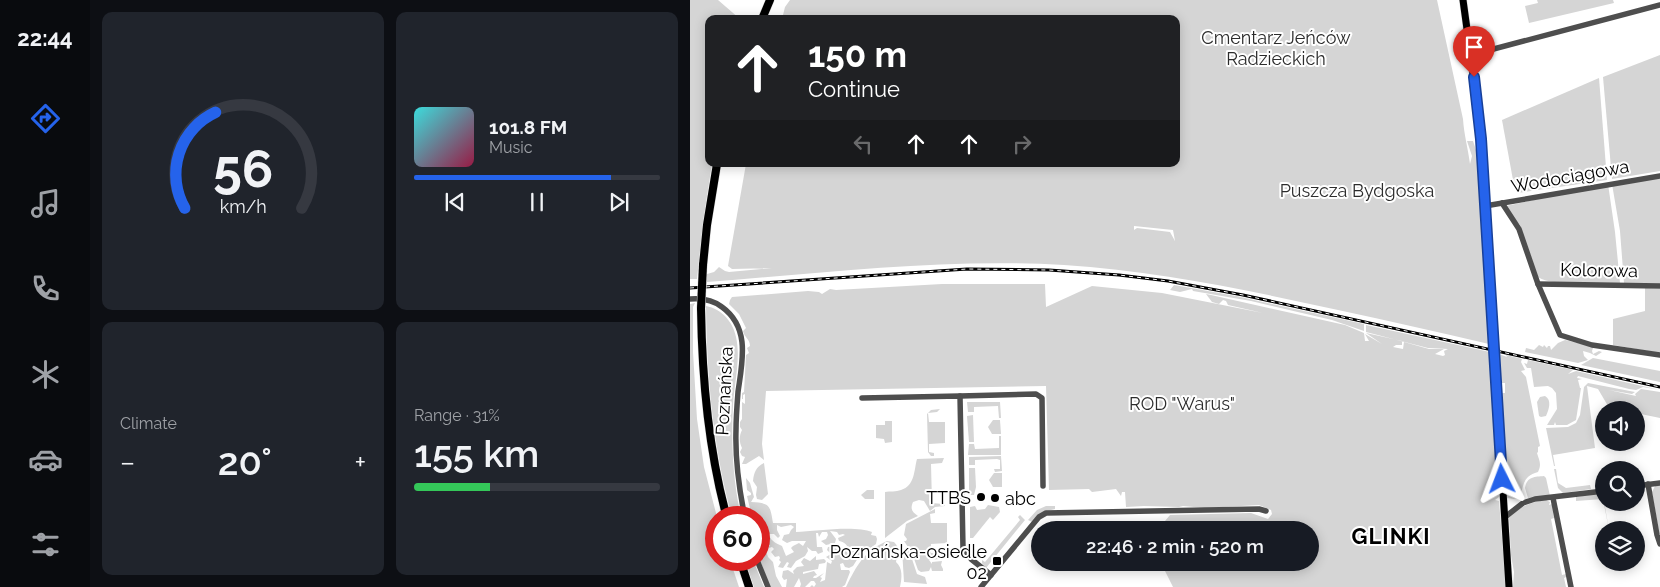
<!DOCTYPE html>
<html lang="en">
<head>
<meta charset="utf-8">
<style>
  body { margin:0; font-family:Raleway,sans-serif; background:#20242c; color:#f1f3f6; height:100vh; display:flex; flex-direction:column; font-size:19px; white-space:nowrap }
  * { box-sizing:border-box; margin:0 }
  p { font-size:16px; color:#9ea1a6 }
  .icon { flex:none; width:28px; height:28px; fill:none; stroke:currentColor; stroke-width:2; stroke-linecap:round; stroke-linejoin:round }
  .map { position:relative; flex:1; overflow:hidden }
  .sheet { display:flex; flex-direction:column; gap:12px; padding:12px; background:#0d0f14; width:600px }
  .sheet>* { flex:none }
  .guide { position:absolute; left:15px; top:15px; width:475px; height:152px; border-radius:10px; box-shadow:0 2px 12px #0003; background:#202124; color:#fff; overflow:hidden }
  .fabs { position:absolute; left:905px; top:401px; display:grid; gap:10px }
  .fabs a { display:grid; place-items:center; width:50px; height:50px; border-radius:50%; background:#171b24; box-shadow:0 2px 12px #0003; font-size:25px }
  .speed { position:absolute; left:15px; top:506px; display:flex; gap:10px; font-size:25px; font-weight:700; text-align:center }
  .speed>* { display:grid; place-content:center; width:65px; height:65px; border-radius:50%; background:#171b24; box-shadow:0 2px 12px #0003; line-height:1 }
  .speed .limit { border:8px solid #d22; background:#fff; color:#111 }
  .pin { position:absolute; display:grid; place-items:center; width:42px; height:42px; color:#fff; margin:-51px -21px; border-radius:50% 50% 50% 0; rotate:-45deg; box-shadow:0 0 5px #0007 }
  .pin .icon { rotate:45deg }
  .me { position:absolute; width:55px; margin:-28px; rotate:357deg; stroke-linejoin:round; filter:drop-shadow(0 0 4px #0008) }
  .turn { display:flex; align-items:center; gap:18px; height:105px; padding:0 20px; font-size:22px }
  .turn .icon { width:65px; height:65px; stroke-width:2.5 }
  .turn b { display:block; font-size:35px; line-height:42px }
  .lanes { display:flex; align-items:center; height:48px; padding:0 20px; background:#0003; justify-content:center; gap:25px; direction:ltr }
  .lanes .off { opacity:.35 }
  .big { font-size:38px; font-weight:600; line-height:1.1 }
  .sheet .widget { flex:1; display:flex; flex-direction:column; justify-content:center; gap:8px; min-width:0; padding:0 18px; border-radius:10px; background:#20242c }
  .sheet .dial { align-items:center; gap:0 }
  .dial svg { height:130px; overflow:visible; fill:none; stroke:#363941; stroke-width:7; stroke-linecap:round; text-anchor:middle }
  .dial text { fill:#f1f3f6; stroke:none }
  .song { display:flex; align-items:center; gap:15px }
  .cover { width:60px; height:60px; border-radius:8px; background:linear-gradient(135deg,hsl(180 70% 55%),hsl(340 70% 35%)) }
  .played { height:5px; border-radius:2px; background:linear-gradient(90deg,#2563eb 80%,#363941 80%) }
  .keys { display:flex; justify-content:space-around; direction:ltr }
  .heat { display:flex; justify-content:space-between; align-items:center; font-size:28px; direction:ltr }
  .charge { height:8px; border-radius:4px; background:linear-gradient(90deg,#34c759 31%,#363941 0) }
  .sheet .tiles { flex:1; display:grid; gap:12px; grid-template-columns:repeat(2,1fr) }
  .trip { position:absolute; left:341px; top:521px; width:288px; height:50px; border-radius:25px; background:#171b24; box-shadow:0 2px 12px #0003; font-weight:600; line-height:50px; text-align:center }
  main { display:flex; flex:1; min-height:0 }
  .tabs { display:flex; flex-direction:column; width:90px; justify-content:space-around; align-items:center; background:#090b0e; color:#9ea1a6 }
  .tabs .icon { width:35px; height:35px }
  .tabs .selected { color:#2563eb }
  .tabs b { font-size:22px; color:#f1f3f6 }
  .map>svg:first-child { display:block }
</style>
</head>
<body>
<main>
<nav class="tabs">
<b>22:44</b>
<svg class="icon selected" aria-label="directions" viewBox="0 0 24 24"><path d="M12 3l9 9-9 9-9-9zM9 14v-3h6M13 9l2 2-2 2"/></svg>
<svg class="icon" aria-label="music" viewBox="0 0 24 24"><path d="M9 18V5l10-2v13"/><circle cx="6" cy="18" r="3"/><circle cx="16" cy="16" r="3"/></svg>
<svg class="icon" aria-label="phone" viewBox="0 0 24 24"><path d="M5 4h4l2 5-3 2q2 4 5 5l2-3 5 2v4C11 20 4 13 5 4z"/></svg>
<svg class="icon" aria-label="climate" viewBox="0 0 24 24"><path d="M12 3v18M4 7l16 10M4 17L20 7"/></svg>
<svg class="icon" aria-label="car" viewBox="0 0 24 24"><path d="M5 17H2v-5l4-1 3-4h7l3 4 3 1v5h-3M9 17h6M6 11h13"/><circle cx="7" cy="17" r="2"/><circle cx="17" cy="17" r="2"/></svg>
<svg class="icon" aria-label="filters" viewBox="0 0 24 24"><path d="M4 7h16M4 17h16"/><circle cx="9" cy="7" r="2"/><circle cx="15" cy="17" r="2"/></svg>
</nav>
<section class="sheet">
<div class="tiles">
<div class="widget dial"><svg viewBox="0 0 100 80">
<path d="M14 69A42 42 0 1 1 86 69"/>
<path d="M14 69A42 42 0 0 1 33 10" stroke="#2563eb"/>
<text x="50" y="56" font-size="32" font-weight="700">56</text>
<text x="50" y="72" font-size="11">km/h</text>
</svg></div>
<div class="widget">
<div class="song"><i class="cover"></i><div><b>101.8 FM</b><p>Music</p></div></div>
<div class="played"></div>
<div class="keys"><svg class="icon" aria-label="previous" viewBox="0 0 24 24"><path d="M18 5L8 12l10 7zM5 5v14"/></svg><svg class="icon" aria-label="pause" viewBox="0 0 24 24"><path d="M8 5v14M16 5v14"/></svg><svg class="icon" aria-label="next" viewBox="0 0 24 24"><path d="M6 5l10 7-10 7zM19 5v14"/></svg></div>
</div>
<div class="widget"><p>Climate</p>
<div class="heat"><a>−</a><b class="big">20°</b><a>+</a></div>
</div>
<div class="widget"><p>Range · 31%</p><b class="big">155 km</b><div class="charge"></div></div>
</div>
</section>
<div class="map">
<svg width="970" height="587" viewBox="0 0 970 587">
  <rect width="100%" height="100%" fill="#fff"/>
  <!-- green -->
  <g fill="#d5d5d5" fill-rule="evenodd">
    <polygon points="0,0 28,0 50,19 19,19 19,164 22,164 13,222 7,279 0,279"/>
    <path d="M100,0h647l26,119c1,16 5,29 7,45l2,-8 -5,-15h6l4,12 12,191c-50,-12 -100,-23 -151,-34 -91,-20 -181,-39 -274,-45 -119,-7 -239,8 -357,17v-8l7,-2 5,-5 6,4 4,1 43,-4 -40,1 -4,-3 18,-102h430v-145h-394l3,-12zM444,226l39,4 2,11 -5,-9 -33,-4 -3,2z"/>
    <polygon points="847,0 923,0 924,3 839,23 835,6 848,3"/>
    <polygon points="970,55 970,171 922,179 913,77"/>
    <polygon points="909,78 917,180 828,193 823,180 812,120"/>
    <polygon points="970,176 970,284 934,283 930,231 922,184"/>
    <path d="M918,184l7,48 5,51c-20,0 -67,4 -82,-6l-18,-52 -15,-17 1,-2z"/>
    <path d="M252,284h103l1,23 46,-21 70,7 101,20 -35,-8 -2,-4 -3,-1 -4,4 -7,-2 -6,-8 5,1 134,30 19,8 1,8h4l-4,-7 17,10 -16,-11 36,8v4h-6l-3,2 10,2 1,-7 25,7h15l-9,5 8,2 2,-1 -1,-4 4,-2 -20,-1 -58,-15 -4,-1v-7l124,27 9,145 -4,3 4,1 7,86h-333l-12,-24 149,-1v-32h-166l-2,-4 18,1 10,-12 81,-2 17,6 4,-5 -1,-4 -12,-5 -54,3 -22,-2 -4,1 -35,-1 -18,1 -1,-15h-3l-1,4 -5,-7 -24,3 -3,-3 -40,1 -3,-104 -280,5 -4,53 2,16 -5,-4 -13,8h-4l3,-7 -3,-1 -2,-4 2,-4c-3,-6 -3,-12 0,-18l-2,-3v-5l2,-3v-17l3,2v-10l-2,1v4h-1v-6l2,-1 2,-37 3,-2 -2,-5 3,-2c0,-7 -6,-9 -7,-15l3,-3 -7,-14 -10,-10 1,-4 2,-3 76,-6 11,1 3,2 8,-5 6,1z"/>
    <polygon points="484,285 546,296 674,324 674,331 642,320 561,301 503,291 502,289 490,292 480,290"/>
    <polygon points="955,288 970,289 970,353 923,345 923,319 955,311"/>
    <polygon points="5,303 3,307 3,352 7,419 14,467 27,517 26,560 40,560 49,587 0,587 0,304"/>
    <path d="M16,306c16,3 27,16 30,31 5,22 -2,47 -3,69 -2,38 0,75 8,111h-9c-19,-70 -25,-138 -26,-211z"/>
    <polygon points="875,340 910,348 903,348 902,351 903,354 909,351 912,352 906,356 900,353 893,351 894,356 898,360 888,363 835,352 836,348 844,350 849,345 853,347 854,345 857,348 858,346 860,346 861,350 868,343"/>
    <path d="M809,354l8,3 -1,-2 16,4 -1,3 4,8 -4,1 5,6 14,69 -2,1v5l-1,1c2,7 5,11 1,19 -15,4 -14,12 -18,25l-5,2 -8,-1 -6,-105h4v-10h-4z"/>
    <polygon points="903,358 970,371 970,382 891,365"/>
    <polygon points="838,360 883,370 878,374 886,371 970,390 953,387 946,390 939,389 888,376 887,378 892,379 888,380 890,388 891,388 886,420 877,425 866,425 865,422 864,425 857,425 867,409 866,393 862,388 858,386 844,387 841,368 837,368 834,363 837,364"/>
    <polygon points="898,383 945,392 942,394 919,390 946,396 945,394 951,389 970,392 970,418 946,413 946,410 934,410 918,406 908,389 897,386 905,448 863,455 865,466 864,466 856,428 878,427 886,423 890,415 894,387"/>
    <path d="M855,396c7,4 4,13 1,20l-5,1 -2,-1 -2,-14 3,-5z"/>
    <polygon points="277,402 310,402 311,418 309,418 308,406 284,407 284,412 278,412"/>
    <polygon points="250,409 247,412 238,413 239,422 255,422 255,443 239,444 239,452 244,453 244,456 241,456 238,452 237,414 241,410"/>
    <polygon points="283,415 284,442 279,442 277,416"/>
    <polygon points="303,420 310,420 311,434 302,434 298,427"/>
    <polygon points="195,421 202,421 202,442 195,443 194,439 186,438 186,425 195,425"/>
    <polygon points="309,436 311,436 311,455 278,455 279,444 284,444 285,449 309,448"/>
    <polygon points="311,456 312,471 305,472 304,469 310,469 310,460 307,459 285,460 285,465 279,465 279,457"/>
    <path d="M254,458l-2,5 -11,1 1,39 11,1v-6h1l1,8 -10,1 -5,4 -6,-10 -5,-1 -6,2c-3,7 -1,10 5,14l-11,5 -22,17v-46c5,-1 11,0 16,-2 14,-4 13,-20 16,-31z"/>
    <path d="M74,463l4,31 -6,6 -5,-1 -1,-4 1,-8 -4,-6c1,-9 3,-14 11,-18z"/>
    <polygon points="279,468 285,468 286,487 284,495 279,495"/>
    <polygon points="864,469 866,469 868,483 876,488 900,485 901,489 873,493 868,488"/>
    <polygon points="304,473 312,473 312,487 303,487 299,480"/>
    <path d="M854,476l2,2 4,18 -22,2 -3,-10c2,-12 10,-11 19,-12z"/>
    <path d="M56,478l4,5 4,14 -3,5c19,1 19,3 22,21h23v9c19,-1 60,-7 76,0l-1,3 5,1 1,3 -1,5 -16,11 -7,11 -4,2 -4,-1 -2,-4 -3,1 1,6h8l1,2 -5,13 -3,2h-32l2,-2 2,2 2,-3 -2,-3h-3l-6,6h-5l1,-3 -2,-6 -5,9h-8l1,-8 -3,1 -2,-3 1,-6 5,-1 6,4 -1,-3 4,-4 7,-1 -3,-4 3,-4 6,3 6,-5v4l8,-1 2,2 -1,2 -6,1 -1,5 -15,3v2l11,-3 3,4 -3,1 -1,2h3l8,-5 -4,4 2,1 -2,4 5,-2 2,-18 4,2 1,-3 -6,-4 5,-3 -4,-4 1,-3 6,-1 3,4 4,-3 7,6 2,-2c-2,-5 -5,-9 -11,-10l-1,-3 7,-3 -2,-1 -4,1 -2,-3 -7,-1 6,8 -1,4 -9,2 -5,-4 5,-2 2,-4 -1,-3h-5l-3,5 -1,-4h-2l1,14h5l1,5 -5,2 -2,-3h-4l-5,-4 1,4 -3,5 -9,5 -5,7 -4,-1 2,-4 -2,-1 -4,6 -5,-1 3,-5 -2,-2 1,-2 -1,-2 -4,1 -4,-5 3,-3 -2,-2 -3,1 -1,-2h2l-2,-3 -3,-10h3c2,7 7,10 14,13l4,10 8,-4 -3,-4 2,-2 6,-3 4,3 3,-5h-14l-5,2 -5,-3 2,-5 5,-1 2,-4 3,-3 -3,-2 -10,2 -4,-2v5l3,6 -2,2 -4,-4h-4l-11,-7v-9l-7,-1 -5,-21 4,-1v-2l-4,-3z"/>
    <polygon points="970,485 970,538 962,492 965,486"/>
    <polygon points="177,490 184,490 184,499 175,499 171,495"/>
    <polygon points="911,493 913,495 919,530 913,499 886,501 886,497"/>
    <path d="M856,500l4,2 -1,3 3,-1 2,14 -3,1 11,56 4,-1v3l-2,1 2,9h-53l1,-15 -3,-17 -2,-38c10,-10 22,-15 37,-17z"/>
    <polygon points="298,505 309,507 310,512 303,520 300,517 283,538 280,538 280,507 285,506 287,510 295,509"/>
    <polygon points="356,506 365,506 365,509 353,512 342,522 338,520 347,510"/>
    <polygon points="245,509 245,513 240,514 241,523 257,523 257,543 241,544 241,553 250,554 250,559 239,560 242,564 242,562 252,561 251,565 253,569 253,571 242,571 241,567 239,571 231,572 228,570 222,553 214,541 216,541 217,539 214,535 216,524"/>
    <polygon points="330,515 335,520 296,568 292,563 292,560 295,562 330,520 328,517"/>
    <polygon points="69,530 78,557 83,562 86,576 92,587 80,587 69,557"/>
    <path d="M197,541l7,1c7,7 3,13 2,20 7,6 6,16 4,25h-54c11,-22 18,-36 41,-46z"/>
    <polygon points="212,549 213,551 217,549 220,553 227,574 235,577 237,584 214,582"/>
    <polygon points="55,560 63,560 74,587 64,587"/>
  </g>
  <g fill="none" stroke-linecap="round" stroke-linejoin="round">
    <defs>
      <polyline id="major" points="773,0 790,124 819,587"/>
      <g id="highway">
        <polyline points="72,19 80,0"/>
        <polyline points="13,265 17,225 27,164"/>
        <path d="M11,308c1,71 7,141 26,210"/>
        <polyline points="50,560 59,587"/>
      </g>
    </defs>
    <!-- major casing -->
    <use href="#major" stroke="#dbdbdb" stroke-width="8"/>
    <!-- highway casing -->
    <use href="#highway" stroke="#dbdbdb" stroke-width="9"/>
    <!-- minor -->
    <g stroke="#4e4e4e" stroke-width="5.5">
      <polyline points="781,55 970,5"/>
      <polyline points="812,203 829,229 848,284 870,335 902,345 970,355"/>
      <polyline points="795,206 970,176"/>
      <polyline points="848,284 970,286"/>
      <path d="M0,299c12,-1 23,1 32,8 29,21 20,56 16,85 -1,13 -2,26 -2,38 -1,30 3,59 9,88"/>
      <polyline points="270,396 346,394 352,398 353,486"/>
      <polyline points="172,398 270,396 273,548 281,559 301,575"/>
      <polyline points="958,484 967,535 970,544"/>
      <polyline points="946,486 970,483"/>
      <polyline points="863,498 881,587"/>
      <polyline points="815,517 833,503 845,499 914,491"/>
      <polyline points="67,560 78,587"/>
      <polyline points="291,587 349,517 356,513 569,509 576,511"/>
    </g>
    <!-- major -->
    <use href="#major" stroke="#000" stroke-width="7"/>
    <!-- highway -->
    <use href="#highway" stroke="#000" stroke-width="8"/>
    <defs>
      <polyline id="rail" points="0,288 277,269 359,270 429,275 478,281 553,295 970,387"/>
    </defs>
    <!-- rail casing -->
    <use href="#rail" stroke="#000" stroke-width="3"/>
    <!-- rail -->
    <use href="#rail" stroke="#fff" stroke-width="1" stroke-dasharray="4" stroke-linecap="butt"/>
    <defs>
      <polyline id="highway-bridge" points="11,308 13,265"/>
    </defs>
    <!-- highway-bridge casing -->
    <use href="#highway-bridge" stroke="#dbdbdb" stroke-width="9" stroke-linecap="butt"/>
    <!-- highway-bridge -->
    <use href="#highway-bridge" stroke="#000" stroke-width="8"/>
  </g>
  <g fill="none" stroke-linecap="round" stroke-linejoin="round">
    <defs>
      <polyline id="route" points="784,77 791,139 812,479"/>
    </defs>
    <!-- route casing -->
    <use href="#route" stroke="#184099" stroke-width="12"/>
    <!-- route -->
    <use href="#route" stroke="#2563eb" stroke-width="9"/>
  </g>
  <!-- markers -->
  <g fill="#000" stroke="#fff" stroke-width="2">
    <circle cx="291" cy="497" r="5"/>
    <circle cx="305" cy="498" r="5"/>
    <rect x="302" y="556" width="10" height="10" rx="2.5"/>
  </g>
  <g text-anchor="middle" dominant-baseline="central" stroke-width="4" stroke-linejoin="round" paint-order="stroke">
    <!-- park labels -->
    <g font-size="18" fill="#2c2c2c" stroke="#fff">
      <text x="586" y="37">Cmentarz Jeńców<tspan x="586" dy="21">Radzieckich</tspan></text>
      <text x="667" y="190">Puszcza Bydgoska</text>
      <text x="492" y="403">ROD "Warus"</text>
    </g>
    <!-- street labels -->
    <g font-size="18" fill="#000" stroke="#fff">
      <text transform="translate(880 176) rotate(-10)">Wodociągowa</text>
      <text transform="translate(909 270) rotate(1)">Kolorowa</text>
      <text transform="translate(34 391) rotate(-87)">Poznańska</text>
    </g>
    <!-- poi labels -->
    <g font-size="18" fill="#000" stroke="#fff" text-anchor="end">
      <text x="281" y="497">TTBS</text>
      <text x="315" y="498" text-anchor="start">abc</text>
      <text x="297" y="551">Poznańska-osiedle<tspan x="297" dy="21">02</tspan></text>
    </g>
    <!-- district labels -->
    <g font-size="22" font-weight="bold" letter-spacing="1" fill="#000" stroke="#fff">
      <text x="701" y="536">GLINKI</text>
    </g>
  </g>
</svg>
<div class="fabs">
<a><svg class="icon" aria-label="sound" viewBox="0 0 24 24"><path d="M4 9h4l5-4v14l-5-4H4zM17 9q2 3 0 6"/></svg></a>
<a><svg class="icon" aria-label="search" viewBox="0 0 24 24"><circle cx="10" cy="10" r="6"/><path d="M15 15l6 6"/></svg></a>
<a><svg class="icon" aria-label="layers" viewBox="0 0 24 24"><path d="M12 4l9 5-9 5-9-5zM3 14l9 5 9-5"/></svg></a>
</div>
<div class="speed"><div class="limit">60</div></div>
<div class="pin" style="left:784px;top:77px;background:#d93025"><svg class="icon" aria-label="arrive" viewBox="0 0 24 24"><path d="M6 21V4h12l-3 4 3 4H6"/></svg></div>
<svg class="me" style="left:812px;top:479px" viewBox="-20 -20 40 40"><path d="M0-17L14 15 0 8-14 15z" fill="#2563eb" stroke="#fff" stroke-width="4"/></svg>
<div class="trip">22:46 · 2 min · 520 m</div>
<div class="guide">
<div class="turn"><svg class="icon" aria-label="ahead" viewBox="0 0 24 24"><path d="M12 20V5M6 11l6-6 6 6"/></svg><div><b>150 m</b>Continue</div></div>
<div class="lanes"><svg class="icon off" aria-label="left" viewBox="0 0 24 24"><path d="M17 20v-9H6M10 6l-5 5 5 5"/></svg><svg class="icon" aria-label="ahead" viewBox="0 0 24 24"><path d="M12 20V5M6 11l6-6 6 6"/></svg><svg class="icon" aria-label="ahead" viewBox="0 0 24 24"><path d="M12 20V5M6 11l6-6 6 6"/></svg><svg class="icon off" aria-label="right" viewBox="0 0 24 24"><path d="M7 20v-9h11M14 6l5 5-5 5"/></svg></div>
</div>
</div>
</main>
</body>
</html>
